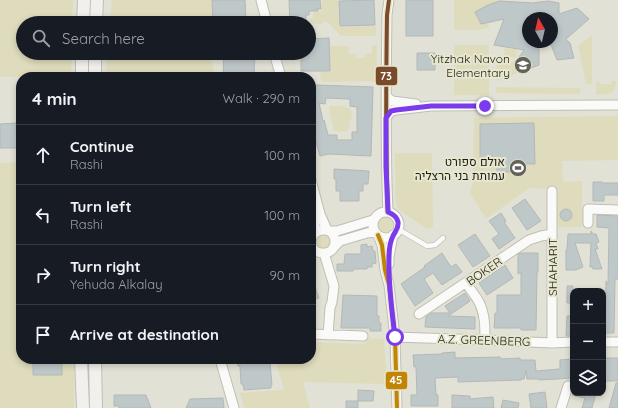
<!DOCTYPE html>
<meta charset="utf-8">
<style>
body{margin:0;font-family:Quicksand,Heebo,sans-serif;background:#20242c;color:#f1f3f6}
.controls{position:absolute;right:12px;bottom:12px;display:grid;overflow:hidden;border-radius:8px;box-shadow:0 2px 6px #0003}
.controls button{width:36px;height:36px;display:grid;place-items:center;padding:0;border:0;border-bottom:1px solid #363941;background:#171b24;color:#f1f3f6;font:20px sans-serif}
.compass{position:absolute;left:522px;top:12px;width:36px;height:36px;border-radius:50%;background:#171b24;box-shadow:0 2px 6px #0003;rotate:352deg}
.stop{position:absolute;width:12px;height:12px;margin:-9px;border:3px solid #7c3aed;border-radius:50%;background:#fff}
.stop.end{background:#7c3aed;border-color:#fff;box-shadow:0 1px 4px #0008}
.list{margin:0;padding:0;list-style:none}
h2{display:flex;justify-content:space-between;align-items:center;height:52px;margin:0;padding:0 16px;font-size:17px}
h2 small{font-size:13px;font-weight:400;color:#9ea1a6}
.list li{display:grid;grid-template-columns:26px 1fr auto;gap:12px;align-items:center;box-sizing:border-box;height:60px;padding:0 16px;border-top:1px solid #363941}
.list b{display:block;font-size:15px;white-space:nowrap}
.list p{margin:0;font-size:13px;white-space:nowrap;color:#9ea1a6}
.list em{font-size:13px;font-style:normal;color:#9ea1a6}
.icon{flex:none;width:22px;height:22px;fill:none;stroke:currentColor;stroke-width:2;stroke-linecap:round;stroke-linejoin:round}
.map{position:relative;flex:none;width:618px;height:408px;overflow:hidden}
.search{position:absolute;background:#171b24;box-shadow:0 2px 6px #0003;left:16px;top:16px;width:300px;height:44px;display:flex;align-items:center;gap:10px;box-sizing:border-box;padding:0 14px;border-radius:22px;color:#9ea1a6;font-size:15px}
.panel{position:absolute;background:#171b24;box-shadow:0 2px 6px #0003;left:16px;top:72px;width:300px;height:292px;border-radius:16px}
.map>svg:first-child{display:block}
.green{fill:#dedcbc}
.building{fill:#bfc8c9;stroke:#b4b8b5;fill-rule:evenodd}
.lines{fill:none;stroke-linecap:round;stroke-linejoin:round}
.service-casing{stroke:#bfbfb5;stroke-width:6}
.minor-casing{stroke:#bfbfb5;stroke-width:11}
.secondary-casing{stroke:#bfbfb5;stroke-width:14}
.service{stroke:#fafaf9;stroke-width:4.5}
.minor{stroke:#fafaf9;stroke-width:9}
.secondary{stroke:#f1f0ec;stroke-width:12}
.bus-1-casing{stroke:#e7e6cf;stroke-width:7}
.bus-2-casing{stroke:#e7e6cf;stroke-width:7}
.bus-1{stroke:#7a4b2a;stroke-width:4}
.bus-2{stroke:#c18405;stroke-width:4}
.route{stroke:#7c3aed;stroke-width:5}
.labels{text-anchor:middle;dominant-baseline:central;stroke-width:4;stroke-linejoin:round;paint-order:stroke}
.poi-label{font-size:12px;fill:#1e1e15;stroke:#e7e6cf;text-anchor:end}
.street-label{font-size:12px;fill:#1e1e15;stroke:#e7e6cf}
.line-badge{stroke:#e7e6cf;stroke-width:1.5}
.badge-label{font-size:11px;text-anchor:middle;font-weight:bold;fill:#fff}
</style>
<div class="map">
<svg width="618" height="408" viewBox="0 0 618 408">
<rect width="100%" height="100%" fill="#e1e1d5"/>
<!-- green -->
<path class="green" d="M0 0H73L72 23H23V53H72L71 75 0 77Z
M112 0H212L213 23H109Z
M322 0H338L339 27 376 26V36H341L328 22H323L322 24H314L311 22V19H313V12H322Z
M454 0H502V1L488 5 475 12 481 23 488 22 489 27 478 30H454Z
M592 35V84H586L578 46Z
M372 45H377V81L321 82 320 72H330V46H349V54H356V58H365V54L372 53Z
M454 45H489V95H454Z
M505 48 517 50 516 58 503 56Z
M107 53H210L215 77H106Z
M496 58 514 62 518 73 497 81Z
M596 81H599L600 84H611V81H616C615 95 608 94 596 95Z
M496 87 580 88V94L496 93Z
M332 106C343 106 355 105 351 121L349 120 350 125 347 131 337 132V131L334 130 329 109V107Z
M618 116V160L562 161 563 182 582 181V227H557V189L529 188 486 219 470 193 473 181 474 118Z
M395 153H432L433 226 432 228 427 229 399 210 396 204Z
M21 162V359H74V408H0V163Z
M377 224a8 8 0 1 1 16 0a8 8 0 1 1-16 0Z
M316 242a7 7 0 1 1 14 0a7 7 0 1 1-14 0Z
M365 338 384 339 387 384 303 382 310 408H244L240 393 284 390 275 359H311V342L365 344Z"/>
<!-- building -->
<path class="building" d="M212 0H245L246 23H213Z
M289 0H320L321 9H317L318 11H309V15H306V23H290Z
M374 0 375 25 340 26 339 1Z
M406 0H433V36H406Z
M500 1 532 3 548 1 559 3V14L577 8 589 19 566 39 570 43 574 58 557 60 550 42H552V18H540L538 12V18H528V42H539V65L523 71 519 57 524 50 494 45 504 19 481 24 475 12 488 5Z
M329 38 330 71H301V53H309V39Z
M224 53 255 54 254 77H223Z
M417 53H435V70H417Z
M316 85 373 87 371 156 329 154 320 156 311 124V86ZM326 98 350 99V106L357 107V132H352V140H337V135H328L324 120 323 121 319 103 325 104Z
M16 123 17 148H0V124Z
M534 123 535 164H518V172H497V164L480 165V124Z
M334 169 369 171 368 184H363V191H359V201H340V191H336V179H334Z
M593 182H602V183H618V195H604V201H593Z
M525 199 541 221 527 230 512 208Z
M560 215a6 6 0 1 1 12 0a6 6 0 1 1-12 0Z
M501 213 506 221 504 222 515 238 499 249 492 239 499 234 489 221Z
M597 215 618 216V279H615L614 333H605L606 281 608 285 609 228 597 227Z
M591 231 593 234H596L599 242 596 243 598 249H595L602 269H593L592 267H590L591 243H575L583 267 576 270H566V250L567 249 568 234H591Z
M475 234 490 256 473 267 458 245Z
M367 244V247L372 246 373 251H375L376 263 372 264V267H367V269H354L353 271H337V264H344L345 254H361V245Z
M442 253 451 267 456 264 462 272 442 285 433 273 424 279 433 293 415 306 401 284 425 267 424 266Z
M521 253H538V272H537L536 330H521V328H494L495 313H497V295H521V272L518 274V254Z
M505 265 513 278 487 295 479 283Z
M311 278H312L319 298 311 300Z
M567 286H573V303H567Z
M465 293 470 301 448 316 475 317V329L425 327 426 317 431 313H450L445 306Z
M343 295 377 296V316H379V323H381V331H370V328H341Z
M567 316H573V336H566Z
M455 352V358L500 357 501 359 520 358V360H535L536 371 560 369V360L571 359V366H573V378L539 380V379H527L526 370 524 379H521V380L458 382V377L435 378 436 395H438V406H411V395H417L416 367H414L413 355 442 354V353Z
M603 358H618V381H603Z
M33 359H62V375H33Z
M237 359H266L267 362H270L272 385H271V388L244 390 243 384H241L240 366H238Z
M616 383H618V408H609Z
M358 390 374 391 373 401H358Z
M545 392 547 408H531L529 394Z
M573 393H596L592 408H582L585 398 572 395Z
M114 395H146L151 408H119V406H114Z
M452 395 470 396V399L493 397 494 408H452Z
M223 398 224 408H186L190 399Z
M503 400 519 403 518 408H501Z
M346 401H358V408H346Z"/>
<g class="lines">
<defs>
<path id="service" d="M398 229 427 246 435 245 443 238"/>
<path id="minor" d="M261 0 267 23
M274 53 281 77
M386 96 392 101 416 104
M386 118 391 111 396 110 431 106 618 105
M311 180 320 214 327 230
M552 191V343
M314 207 315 224 314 233
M388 212C385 146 386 81 387 15L389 0
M373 225a13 13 0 1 1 26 0a13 13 0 1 1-26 0Z
M588 223V209L618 210
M329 231H337L373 220
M378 235 382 245 385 270 389 285 395 337 397 408
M311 240C315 226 335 227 335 242 335 256 315 257 311 244
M333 248 340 241 367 233 375 232
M324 253 334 286 332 302 330 308 328 335
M389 264V257L393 235
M466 283C470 289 475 295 479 302 485 314 485 327 485 340
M419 314 529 240 541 236 552 234
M311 334 363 336
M395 337 485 340 552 343 573 342
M603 342H618
M220 359 234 408
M561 408 568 386"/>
<path id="secondary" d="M83 23 84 0
M96 23 97 0
M82 77V53
M95 77V53
M81 359 83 408
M95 359 96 408"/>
</defs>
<!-- service casing -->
<use href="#service" class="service-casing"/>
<!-- minor casing -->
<use href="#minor" class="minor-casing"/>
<!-- secondary casing -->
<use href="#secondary" class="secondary-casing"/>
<!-- service -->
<use href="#service" class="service"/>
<!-- minor -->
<use href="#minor" class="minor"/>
<!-- secondary -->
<use href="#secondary" class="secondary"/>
<defs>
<path id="bus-1" d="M388 212C385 146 386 81 387 15L389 0"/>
<path id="bus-2" d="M378 235 382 245 385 270 389 285 395 337 397 408"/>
</defs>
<!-- bus-1 casing -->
<use href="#bus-1" class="bus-1-casing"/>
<!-- bus-2 casing -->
<use href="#bus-2" class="bus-2-casing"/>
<!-- bus-1 -->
<use href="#bus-1" class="bus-1"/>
<!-- bus-2 -->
<use href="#bus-2" class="bus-2"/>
</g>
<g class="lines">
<!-- route -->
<path class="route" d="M395 337C392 311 388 284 389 257 389 251 390 242 393 236 395 231 399 229 398 222 397 217 393 214 388 212L386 166V118L391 111 396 110 431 106H485"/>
</g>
<!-- icons -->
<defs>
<symbol id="school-disc" viewBox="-11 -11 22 22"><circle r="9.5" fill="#626258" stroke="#e7e6cf"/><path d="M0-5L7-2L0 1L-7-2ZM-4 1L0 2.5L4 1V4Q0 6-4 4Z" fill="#fff"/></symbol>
<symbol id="stadium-disc" viewBox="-11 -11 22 22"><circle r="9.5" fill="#626258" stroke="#e7e6cf"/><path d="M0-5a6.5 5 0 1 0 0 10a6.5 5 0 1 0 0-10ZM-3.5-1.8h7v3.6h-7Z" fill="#fff"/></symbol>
</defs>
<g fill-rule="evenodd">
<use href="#school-disc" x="513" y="55" width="20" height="20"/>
<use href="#stadium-disc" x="508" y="158" width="20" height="20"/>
</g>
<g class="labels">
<!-- poi labels -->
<g class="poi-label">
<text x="510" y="58">Yitzhak Navon<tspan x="510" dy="14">Elementary</tspan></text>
<text x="505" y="161">אולם ספורט<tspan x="505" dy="14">עמותת בני הרצליה</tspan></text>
</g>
<!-- street labels -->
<g class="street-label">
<text transform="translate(552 267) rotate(-90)">SHAHARIT</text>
<text transform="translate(484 271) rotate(-34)">BOKER</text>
<text transform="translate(484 340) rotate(2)">A.Z. GREENBERG</text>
</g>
</g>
<g class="line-badge">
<rect x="375" y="66" width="23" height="20" rx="4" fill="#7a4b2a"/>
<rect x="385" y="371" width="23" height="19" rx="4" fill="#c18405"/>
</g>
<g class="badge-label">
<text x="386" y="80">73</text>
<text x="396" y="384">45</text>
</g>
</svg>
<div class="controls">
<button>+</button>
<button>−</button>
<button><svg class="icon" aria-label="layers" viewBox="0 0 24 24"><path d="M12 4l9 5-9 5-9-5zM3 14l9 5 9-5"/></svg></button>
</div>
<svg class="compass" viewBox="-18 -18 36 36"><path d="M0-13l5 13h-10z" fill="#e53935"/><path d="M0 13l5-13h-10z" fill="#9ea1a6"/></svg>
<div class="stop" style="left:395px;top:337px"></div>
<div class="stop end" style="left:485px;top:106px"></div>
<div class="search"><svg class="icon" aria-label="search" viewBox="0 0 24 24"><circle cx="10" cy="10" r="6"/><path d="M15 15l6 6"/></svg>Search here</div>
<section class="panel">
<h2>4 min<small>Walk · 290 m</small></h2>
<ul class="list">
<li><svg class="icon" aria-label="ahead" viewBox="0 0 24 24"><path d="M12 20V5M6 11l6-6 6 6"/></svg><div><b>Continue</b><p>Rashi</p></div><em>100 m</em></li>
<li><svg class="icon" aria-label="left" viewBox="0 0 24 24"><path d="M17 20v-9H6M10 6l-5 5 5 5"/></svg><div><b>Turn left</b><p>Rashi</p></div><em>100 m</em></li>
<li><svg class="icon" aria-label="right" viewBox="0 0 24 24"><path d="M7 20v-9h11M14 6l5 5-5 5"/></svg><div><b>Turn right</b><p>Yehuda Alkalay</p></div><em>90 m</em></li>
<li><svg class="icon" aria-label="arrive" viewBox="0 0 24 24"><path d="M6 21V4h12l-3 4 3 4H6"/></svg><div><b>Arrive at destination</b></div></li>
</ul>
</section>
</div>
